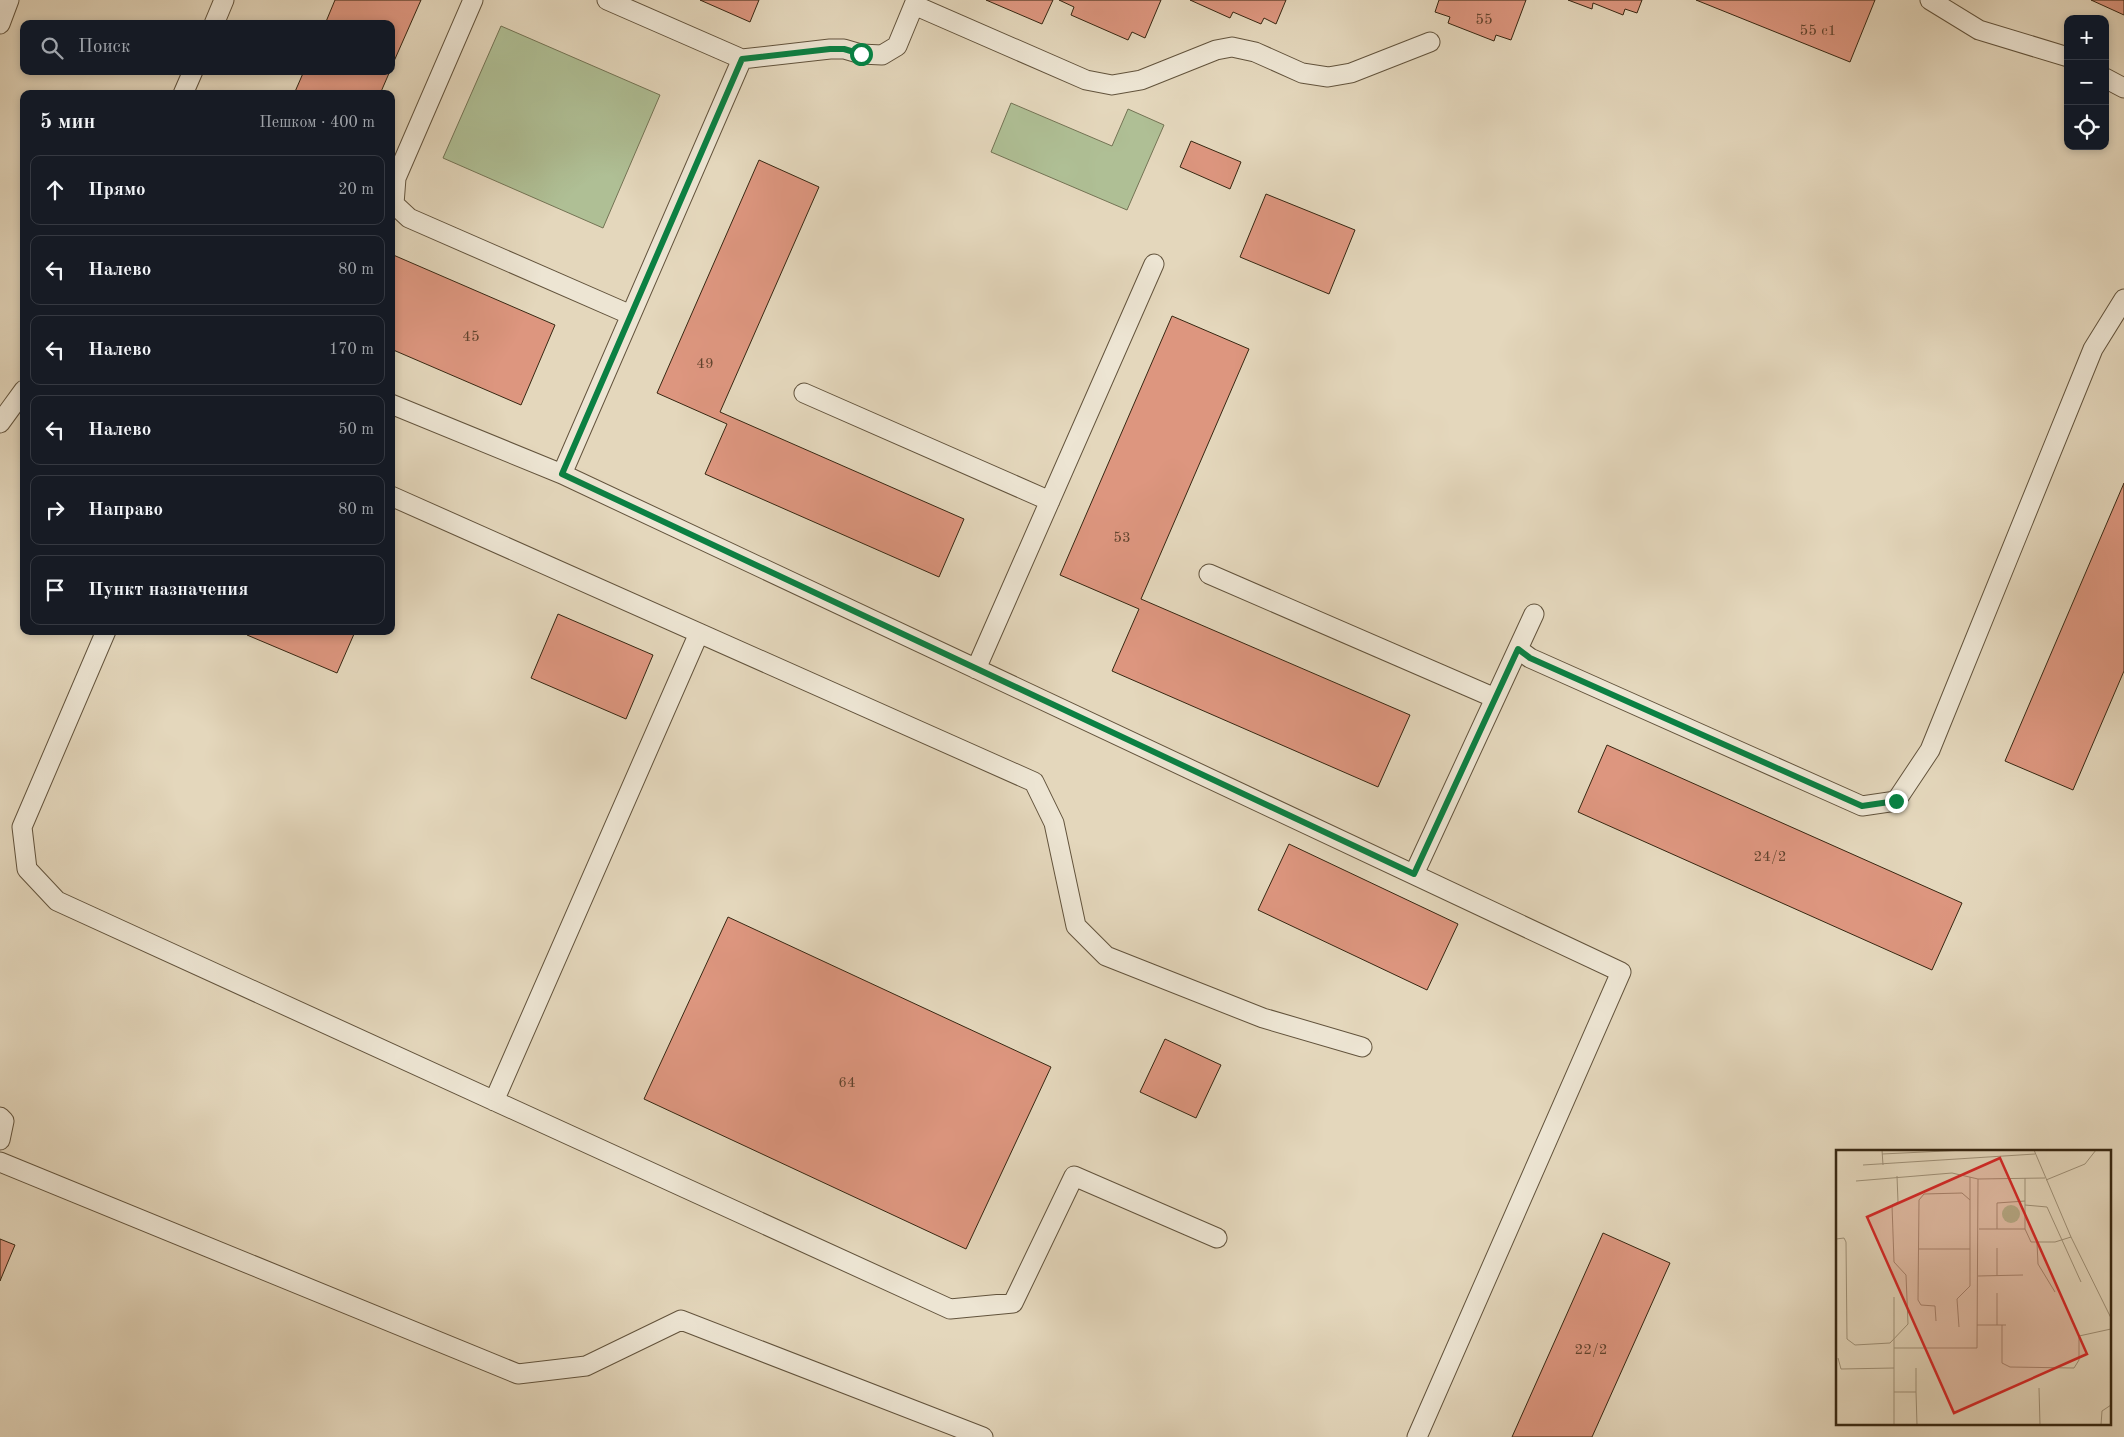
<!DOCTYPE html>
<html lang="ru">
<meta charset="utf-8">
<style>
body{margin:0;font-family:"Old Standard TT",serif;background:#242831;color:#f1f3f6}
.controls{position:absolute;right:15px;top:15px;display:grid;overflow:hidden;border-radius:10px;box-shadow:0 2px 8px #0003}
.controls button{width:45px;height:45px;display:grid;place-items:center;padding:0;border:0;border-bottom:1px solid #363941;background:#171b24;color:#f1f3f6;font:25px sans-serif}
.stop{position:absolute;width:15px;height:15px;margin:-11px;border:4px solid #0b8043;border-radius:50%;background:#fff}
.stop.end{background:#0b8043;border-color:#fff;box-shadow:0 1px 5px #0008}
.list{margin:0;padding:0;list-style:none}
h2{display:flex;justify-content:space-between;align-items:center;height:65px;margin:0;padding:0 20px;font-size:21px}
h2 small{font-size:16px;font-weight:400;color:#9ea1a6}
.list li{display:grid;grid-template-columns:32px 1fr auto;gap:15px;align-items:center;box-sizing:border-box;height:70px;margin:0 10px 10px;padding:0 10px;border:1px solid #363941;border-radius:10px}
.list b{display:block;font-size:19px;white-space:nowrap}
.list em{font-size:16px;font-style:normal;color:#9ea1a6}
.icon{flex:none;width:28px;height:28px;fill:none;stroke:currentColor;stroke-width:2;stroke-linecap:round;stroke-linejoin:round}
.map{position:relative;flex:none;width:2124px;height:1437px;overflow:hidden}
.search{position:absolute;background:#171b24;box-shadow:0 2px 8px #0003;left:20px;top:20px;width:375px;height:55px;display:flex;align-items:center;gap:12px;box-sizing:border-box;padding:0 18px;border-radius:10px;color:#9ea1a6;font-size:19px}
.panel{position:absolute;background:#171b24;box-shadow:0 2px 8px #0003;left:20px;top:90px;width:375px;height:545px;border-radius:10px}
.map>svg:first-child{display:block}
.green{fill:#afbf95;stroke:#737354}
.building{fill:#dd967f;stroke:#372712}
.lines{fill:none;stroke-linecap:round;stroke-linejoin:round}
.lane-casing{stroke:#62533c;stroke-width:21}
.lane{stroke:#ede5d3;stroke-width:19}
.route{stroke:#0b8043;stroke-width:6}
.labels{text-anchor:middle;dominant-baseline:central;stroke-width:5;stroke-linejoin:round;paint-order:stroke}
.number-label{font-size:15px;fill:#60432d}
.inset-road{fill:none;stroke:#9f9178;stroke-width:1}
.view{fill:#d62828;fill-opacity:0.15;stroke:#d62828;stroke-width:2.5}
.inset-edge{fill:none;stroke:#372712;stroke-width:2.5}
</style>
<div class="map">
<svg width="2124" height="1437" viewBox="0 0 2124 1437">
<rect width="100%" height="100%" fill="#e4d7bc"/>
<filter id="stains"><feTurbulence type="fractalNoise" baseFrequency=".004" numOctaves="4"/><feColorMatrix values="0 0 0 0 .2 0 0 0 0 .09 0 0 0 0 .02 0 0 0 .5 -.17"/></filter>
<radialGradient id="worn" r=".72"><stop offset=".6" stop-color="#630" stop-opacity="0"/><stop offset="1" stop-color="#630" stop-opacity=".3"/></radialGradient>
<!-- green -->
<path class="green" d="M501 26 660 95 603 228 443 158Z
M1011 103 1112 146 1128 109 1164 125 1127 210 991 152Z"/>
<!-- building -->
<path class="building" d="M335 0H421L391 68V24H325Z
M700 0H759L750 22Z
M986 0H1053L1042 24Z
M1059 0H1161L1145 38 1132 32 1128 40 1071 15 1074 7Z
M1190 0H1286L1276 24 1264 18 1261 24 1233 12 1230 18Z
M1439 0H1526L1511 40 1496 35 1494 41 1448 23 1450 17 1435 12Z
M1568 0H1642L1637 13 1625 9 1623 15 1593 3 1592 9Z
M1696 0H1875L1850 62Z
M2091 0H2124V15Z
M304 71H390L380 94H294Z
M1191 141 1241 162 1230 189 1180 167Z
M759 160 819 187 720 412 964 519 939 577 705 474 727 424 657 393Z
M1266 194 1355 230 1329 294 1240 257Z
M391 254 555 325 521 405 391 349Z
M1172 316 1249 349 1141 599 1410 715 1378 787 1112 671 1139 609 1060 575Z
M2124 483V671L2073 790 2005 761Z
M558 614 653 655 626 719 531 678Z
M249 631H347L354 634 337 673 247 635Z
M1607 745 1962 903 1932 970 1578 812Z
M1289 844 1458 924 1427 990 1258 910Z
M728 917 1051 1067 966 1249 644 1099Z
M1165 1039 1221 1065 1196 1118 1140 1092Z
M1603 1233 1670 1263 1592 1437H1512Z
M0 1239 15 1245 0 1281Z"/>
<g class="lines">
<defs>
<path id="lane" d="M473 0 396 178 394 204 409 218 631 315
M607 0 742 59 830 49H844L861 54 882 55 897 46 916 0
M1930 0 1979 30 2068 57
M914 5 1086 80 1112 85 1141 80 1216 50 1232 47 1255 52 1302 73 1328 77 1351 73 1430 42
M0 24 9 0
M214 24 224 0
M2105 78 2124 88
M183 94 193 71
M804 393 1050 501
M391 404 562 474 1621 972 1417 1437
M0 423 24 390
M562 474 742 59
M391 496 1034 782 1054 823 1076 926 1106 956 1263 1018 1362 1047
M1209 574 1495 698
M106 631 22 827 27 869 57 901 950 1309 1013 1303 1074 1176 1217 1238
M1518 649 1530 658 1862 806 1896 801 1930 750 2093 349 2124 299
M976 669 1154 264
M1414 874 1534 614
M494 1101 699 633
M0 1117 4 1121 0 1140
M0 1162 518 1374 586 1366 681 1320 983 1437"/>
</defs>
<!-- lane casing -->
<use href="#lane" class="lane-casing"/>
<!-- lane -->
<use href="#lane" class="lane"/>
</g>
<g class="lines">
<!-- route -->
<path class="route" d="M861 54 844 49H830L742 59 562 474 1414 874 1518 649 1530 658 1862 806 1896 801"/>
</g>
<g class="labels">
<!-- number labels -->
<g class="number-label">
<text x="1484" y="20">55</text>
<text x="1818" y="31">55 с1</text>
<text x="471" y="337">45</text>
<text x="705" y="364">49</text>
<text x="1122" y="538">53</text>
<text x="1770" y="857">24/2</text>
<text x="847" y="1083">64</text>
<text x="1591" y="1350">22/2</text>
</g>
</g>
<!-- overview -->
<g transform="translate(1836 1150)">
<rect width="275" height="275" fill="#e4d7bc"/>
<path d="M166 64a9 9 0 1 1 18 0a9 9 0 1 1-18 0Z" fill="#afbf95"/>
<path class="inset-road" d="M46 0 47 15M198 0 235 87 275 168M46 4 130 0M27 15 199 4M189 28V79L195 92H219L235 87M210 30 249 14 260 0M20 31 116 23 142 29 209 28M189 55 211 57 245 132M143 79H189M161 79V53L189 51M0 89 8 88 10 92 11 189 19 195 54 193 72 174 70 125 58 112 56 55 62 52 61 26M201 93 202 114 219 142M161 98V126M82 99H134M142 126 187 125M161 143V175M100 171 99 156 85 155 82 150 83 50 88 44 126 43 134 50M141 175H170M166 175V213L174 217 238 218 243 210V186L275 179M123 177 121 149 134 136V27M58 198H141L142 29M2 208 5 219 58 218M80 218V242M203 238 204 275M58 242H80L81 275M58 275V147M265 275 266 261 275 255"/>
<path class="view" d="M164 8 251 204 118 263 31 67Z"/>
<rect width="275" height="275" class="inset-edge"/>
</g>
<rect width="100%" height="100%" filter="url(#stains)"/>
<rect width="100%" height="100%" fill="url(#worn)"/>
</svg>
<div class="controls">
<button>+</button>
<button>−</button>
<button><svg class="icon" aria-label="locate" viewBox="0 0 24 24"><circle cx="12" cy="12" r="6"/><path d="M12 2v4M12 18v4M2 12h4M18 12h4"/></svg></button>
</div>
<div class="stop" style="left:861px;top:54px"></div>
<div class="stop end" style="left:1896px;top:801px"></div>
<div class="search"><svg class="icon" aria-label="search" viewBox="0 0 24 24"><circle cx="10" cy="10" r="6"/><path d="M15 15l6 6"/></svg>Поиск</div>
<section class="panel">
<h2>5 мин<small>Пешком · 400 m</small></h2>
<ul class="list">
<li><svg class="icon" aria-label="ahead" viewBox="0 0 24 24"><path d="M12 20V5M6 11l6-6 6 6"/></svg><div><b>Прямо</b></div><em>20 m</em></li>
<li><svg class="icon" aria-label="left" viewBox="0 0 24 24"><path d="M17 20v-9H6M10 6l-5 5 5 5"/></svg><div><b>Налево</b></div><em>80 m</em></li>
<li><svg class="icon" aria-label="left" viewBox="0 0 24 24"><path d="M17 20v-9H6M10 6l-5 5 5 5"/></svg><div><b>Налево</b></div><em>170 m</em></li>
<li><svg class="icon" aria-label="left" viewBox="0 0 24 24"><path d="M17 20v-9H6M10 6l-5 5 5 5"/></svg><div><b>Налево</b></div><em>50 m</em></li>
<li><svg class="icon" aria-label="right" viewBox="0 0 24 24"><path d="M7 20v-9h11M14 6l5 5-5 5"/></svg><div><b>Направо</b></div><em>80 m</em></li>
<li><svg class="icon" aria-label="arrive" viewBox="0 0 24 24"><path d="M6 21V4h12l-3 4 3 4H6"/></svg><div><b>Пункт назначения</b></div></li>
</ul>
</section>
</div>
